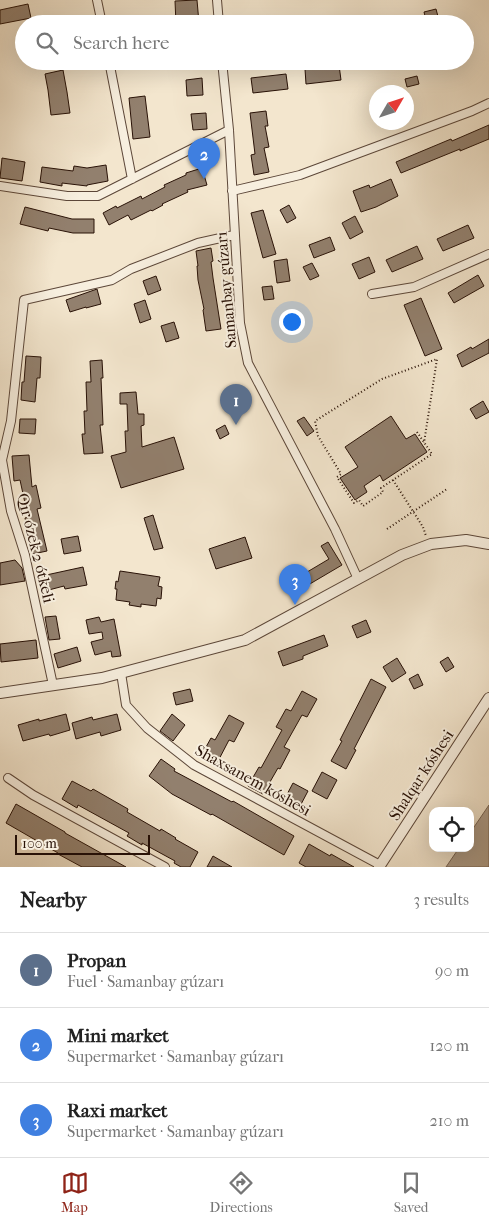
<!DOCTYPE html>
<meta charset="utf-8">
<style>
body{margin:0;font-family:"IM FELL French Canon",serif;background:#f2f2f2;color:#222}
.controls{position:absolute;right:15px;bottom:15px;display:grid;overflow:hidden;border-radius:10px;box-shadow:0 5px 20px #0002}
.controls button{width:45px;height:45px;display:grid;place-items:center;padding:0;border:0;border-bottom:1px solid #e0e0e0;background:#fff;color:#222;font:25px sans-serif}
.compass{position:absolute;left:369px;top:85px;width:45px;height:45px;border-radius:50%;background:#fff;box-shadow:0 5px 20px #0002;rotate:51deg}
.scale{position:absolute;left:15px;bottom:12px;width:135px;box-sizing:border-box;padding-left:5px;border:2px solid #291207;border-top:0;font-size:14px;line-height:18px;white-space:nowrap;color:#291207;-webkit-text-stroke:4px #f7efdf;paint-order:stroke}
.you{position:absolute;left:291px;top:321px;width:18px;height:18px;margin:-12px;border:4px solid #fff;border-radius:50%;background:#1a73e8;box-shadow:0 0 0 8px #1a73e833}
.badge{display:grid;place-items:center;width:32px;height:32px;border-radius:50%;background:#8f2418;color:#fff;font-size:16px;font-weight:700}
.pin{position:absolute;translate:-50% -41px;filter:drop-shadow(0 1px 2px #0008)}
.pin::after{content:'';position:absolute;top:26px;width:18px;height:15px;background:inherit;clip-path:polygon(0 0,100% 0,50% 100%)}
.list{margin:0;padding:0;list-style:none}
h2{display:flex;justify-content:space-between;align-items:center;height:65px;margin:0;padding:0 20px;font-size:21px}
h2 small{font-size:16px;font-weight:400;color:#767676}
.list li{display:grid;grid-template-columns:32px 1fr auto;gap:15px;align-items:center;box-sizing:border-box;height:75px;padding:0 20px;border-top:1px solid #e0e0e0}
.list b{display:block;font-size:19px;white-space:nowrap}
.list p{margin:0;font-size:16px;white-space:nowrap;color:#767676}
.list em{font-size:16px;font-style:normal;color:#767676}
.icon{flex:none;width:28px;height:28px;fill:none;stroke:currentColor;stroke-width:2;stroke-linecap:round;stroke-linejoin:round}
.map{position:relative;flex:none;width:489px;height:867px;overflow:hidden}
.search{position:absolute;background:#fff;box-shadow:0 5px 20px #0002;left:15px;right:15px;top:15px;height:55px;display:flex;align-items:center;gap:12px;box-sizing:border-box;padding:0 18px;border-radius:28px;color:#767676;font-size:19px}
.sheet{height:290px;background:#fff}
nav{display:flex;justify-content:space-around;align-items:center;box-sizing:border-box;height:70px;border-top:1px solid #e0e0e0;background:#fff;font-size:14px;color:#767676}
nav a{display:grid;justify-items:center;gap:2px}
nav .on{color:#8f2418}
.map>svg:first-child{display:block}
.water{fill:#ae9e8a;stroke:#796656}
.building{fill:#92806e;stroke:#291207}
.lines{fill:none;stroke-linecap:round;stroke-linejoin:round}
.minor-casing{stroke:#5c4739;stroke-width:10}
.tertiary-casing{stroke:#5c4739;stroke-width:12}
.path{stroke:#291207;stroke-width:2;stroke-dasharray:1 2.5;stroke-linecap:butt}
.minor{stroke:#f7efdf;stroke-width:8}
.tertiary{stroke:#f7efdf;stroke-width:10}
.labels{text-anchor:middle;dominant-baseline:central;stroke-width:4;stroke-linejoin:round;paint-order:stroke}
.street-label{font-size:16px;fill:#291207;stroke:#f7efdf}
</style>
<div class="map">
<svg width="489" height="867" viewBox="0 0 489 867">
<rect width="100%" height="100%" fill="#f3e6ce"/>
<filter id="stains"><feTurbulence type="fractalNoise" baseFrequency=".004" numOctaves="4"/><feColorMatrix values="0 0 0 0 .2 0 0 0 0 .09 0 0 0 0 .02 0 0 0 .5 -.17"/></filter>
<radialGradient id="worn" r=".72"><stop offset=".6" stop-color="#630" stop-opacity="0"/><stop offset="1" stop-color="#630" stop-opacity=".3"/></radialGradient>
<!-- water -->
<path class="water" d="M489 805V867H446L459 848H470V833Z"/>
<!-- building -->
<path class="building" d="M197 0 199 23 176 24 175 1Z
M28 4 31 18 0 24V10Z
M436 9 440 24H427L424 12Z
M339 65 341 80 306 84 305 69Z
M63 70 67 92 70 113 51 115 48 90 45 74Z
M286 74 288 89 253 93 251 78Z
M417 76 419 84 407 87 405 79Z
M202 78 203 95 187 96 186 80Z
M145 96 150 137 133 139 129 98Z
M266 111 268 126H265L269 147 264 148 269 172 254 175 251 155 255 154 250 113Z
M206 113 207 129 193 130 191 114Z
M489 125V139L460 151V149L401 173 396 162 451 139 452 141Z
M2 158 25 162 22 181 0 178Z
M106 165 108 181 87 185V186L62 183V186L40 182 42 167 73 171 74 166 87 168Z
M202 168 207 185 187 190 188 192 162 204 163 205 152 211 151 210 131 220 128 215 109 225 103 213 116 206 117 208 141 196 142 199 165 187 164 185 186 175V173Z
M391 179 398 196 376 207 361 212 353 191 369 185 370 188Z
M289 205 296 218 287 223 280 210Z
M25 207 72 219H94V233H73L49 228 48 231 20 224Z
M263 210 276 254 263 258 251 213Z
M355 216 363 232 350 239 342 223Z
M468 225 474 238 443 251 437 239Z
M330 237 335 250 314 258 309 245Z
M417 246 423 259 392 272 386 260Z
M211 248 213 261 211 262 213 278 221 329 206 331 203 310 204 309 198 280 197 266H198L196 251Z
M369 257 375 272 359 279 352 264Z
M287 259 290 281 277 283 274 261Z
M312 263 319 276 310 280 303 267Z
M478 275 484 286 454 303 448 293Z
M156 276 161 290 148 295 143 281Z
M272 286 274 299 264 300 262 287Z
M97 289 101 304 86 308V307L70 312 66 300Z
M421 298 442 349 425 356 404 305Z
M145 300 151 319 140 323 134 304Z
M174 322 179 338 166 342 161 326Z
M489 339V353L462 367 457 355 471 347 472 349Z
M26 356 41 357 40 378H37L35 402 21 400 22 382H24Z
M102 360 103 378H101L103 425H100L103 453 84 454 82 434H85L84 411H87L86 382H91L90 361Z
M136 392 138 414H144V425L141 426 142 447 174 437 184 469 121 488 111 456 126 452 125 431H128L127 404H120V393Z
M483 401 489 412 476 419 470 409Z
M391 416 406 439 415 434 427 452 383 481 380 475 364 486 367 492 355 500 340 478 358 467 345 447Z
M304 417 314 431 307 436 297 421Z
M20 419H36L35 434 19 433Z
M225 425 229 434 220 439 216 430Z
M29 455 32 487 36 485 41 508 37 509 47 551 33 554 25 518 28 517 20 480 14 481 12 456Z
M153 515 163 548 154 550 144 518Z
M78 536 81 551 64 554 61 539Z
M245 537 252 558 216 569 209 549Z
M328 542 342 565 303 588 297 578 329 559 321 546Z
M15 560 22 568 25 581 0 585V563Z
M83 567 87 585 65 589 64 586 41 592 37 577Z
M120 571 160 577 158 586 162 587 161 599 157 598 156 606 141 604V607L129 605 130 602 116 600 117 589H115L116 581 118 582Z
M56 616 60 639 49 640 45 617Z
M99 617 101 622 114 619 121 656 112 657 111 651 95 655 91 642 103 639 102 632 89 634 86 620Z
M366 620 371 632 357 638 352 626Z
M324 635 328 646 303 656V659L283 666 278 652Z
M36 640 38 658 1 662 0 644Z
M77 647 81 661 58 668 54 654Z
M448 657 454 667 446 672 440 662Z
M397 658 406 673 392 682 383 667Z
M418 674 423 685 414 689 409 679Z
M371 679 386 687 354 749 356 750 346 769 331 761 342 741 340 740Z
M190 689 193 701 176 705 173 693Z
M302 691 317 699 307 717 302 715 284 747 290 750 280 769 278 768 263 794 248 786 259 767 261 768 282 730 276 727 286 709 291 711Z
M66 714 70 730 50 736 49 734 23 741 18 725 39 719V721Z
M117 714 121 730 101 736 100 732 76 739 72 723 92 717 93 720Z
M172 714 185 725 173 741 160 731Z
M229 715 244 723 234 742 229 740 216 765 201 756 211 738 215 740Z
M161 759 175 769 174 771 232 802 233 801 294 836 284 855 212 814 211 815 172 794 149 776Z
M322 772 337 780 327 799 312 791Z
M72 781 91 791 93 789 128 809 127 812 160 831 161 829 176 838 175 839 198 852 190 867H181L174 863 175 861 142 843V845L127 836 129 833 78 805 77 808 62 799Z
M293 783 308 791 298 810 283 802Z
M16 804 65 832V833L126 867H82L58 854V853L6 823Z
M309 844 330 856 331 854 354 867H306L299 863Z
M213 856 232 867H207Z"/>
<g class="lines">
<defs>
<path id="minor" d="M97 0 102 24
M217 0 219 24
M109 61 132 179
M222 61 229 130 240 323 248 363 335 529 358 579
M0 186 67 196H98L229 130
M232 191 300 175 472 111 489 103
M372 294 414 287 489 254
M121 673 126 705 147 728 194 765 380 865
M53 685 25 555 11 511 2 460 11 421 24 300 112 280 131 269 198 243 234 235
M8 778 33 795 165 867"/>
<path id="tertiary" d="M0 693 102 678 245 640 402 555 431 544 466 540 489 544
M379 867 489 698"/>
</defs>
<!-- minor casing -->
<use href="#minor" class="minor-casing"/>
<!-- tertiary casing -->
<use href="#tertiary" class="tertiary-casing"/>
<!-- path -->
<path class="path" d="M417 432 432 454 381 488 383 492 363 506 359 500 354 503 337 477 341 474 318 436 315 421 382 379 437 359 424 443
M393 480 423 527 426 536
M387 529 447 489"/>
<!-- minor -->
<use href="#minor" class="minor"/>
<!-- tertiary -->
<use href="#tertiary" class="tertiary"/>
</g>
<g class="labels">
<!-- street labels -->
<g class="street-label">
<text transform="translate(226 290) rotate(-95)">Samanbay gúzarı</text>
<text transform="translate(36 548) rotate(76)">Qır ózek 2 ótkeli</text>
<text transform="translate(421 775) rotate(-57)">Shalqar kóshesi</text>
<text transform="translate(253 780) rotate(29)">Shaxsanem kóshesi</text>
</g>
</g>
<rect width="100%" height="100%" filter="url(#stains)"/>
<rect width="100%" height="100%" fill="url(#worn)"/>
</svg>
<div class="controls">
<button><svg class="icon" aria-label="locate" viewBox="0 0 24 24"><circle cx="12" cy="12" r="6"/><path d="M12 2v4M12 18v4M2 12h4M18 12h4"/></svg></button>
</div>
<svg class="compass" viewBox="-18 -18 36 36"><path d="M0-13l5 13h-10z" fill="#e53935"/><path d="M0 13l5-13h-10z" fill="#767676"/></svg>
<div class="scale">100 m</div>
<div class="you"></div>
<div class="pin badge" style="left:236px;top:425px;background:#5c6f8a">1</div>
<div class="pin badge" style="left:204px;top:179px;background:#3f7fe0">2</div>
<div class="pin badge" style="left:295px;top:605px;background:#3f7fe0">3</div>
<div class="search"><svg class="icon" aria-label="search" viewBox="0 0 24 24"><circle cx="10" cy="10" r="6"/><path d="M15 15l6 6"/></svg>Search here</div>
</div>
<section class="sheet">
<h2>Nearby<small>3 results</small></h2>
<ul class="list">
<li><span class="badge" style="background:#5c6f8a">1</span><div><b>Propan</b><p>Fuel · Samanbay gúzarı</p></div><em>90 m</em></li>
<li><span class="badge" style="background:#3f7fe0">2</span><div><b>Mini market</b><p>Supermarket · Samanbay gúzarı</p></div><em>120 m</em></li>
<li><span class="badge" style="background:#3f7fe0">3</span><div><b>Raxi market</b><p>Supermarket · Samanbay gúzarı</p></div><em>210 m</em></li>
</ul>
</section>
<nav>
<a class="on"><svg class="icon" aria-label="map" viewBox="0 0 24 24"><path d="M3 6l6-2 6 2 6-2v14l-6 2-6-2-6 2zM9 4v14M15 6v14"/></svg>Map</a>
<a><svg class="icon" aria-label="directions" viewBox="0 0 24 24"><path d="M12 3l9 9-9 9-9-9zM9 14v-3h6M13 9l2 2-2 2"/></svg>Directions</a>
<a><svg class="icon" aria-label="saved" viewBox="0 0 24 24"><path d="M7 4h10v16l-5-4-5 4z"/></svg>Saved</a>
</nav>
